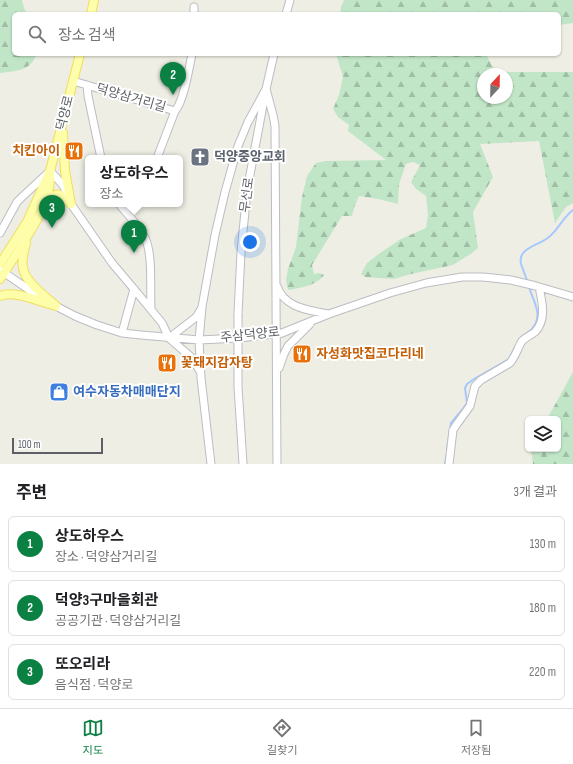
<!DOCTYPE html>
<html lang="ko">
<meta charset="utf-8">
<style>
body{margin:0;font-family:"Sofia Sans Condensed","Noto Sans KR",sans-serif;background:#f6f6f6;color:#202124}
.controls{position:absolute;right:12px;bottom:12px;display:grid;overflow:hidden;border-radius:6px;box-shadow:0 1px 3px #0004}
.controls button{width:36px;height:36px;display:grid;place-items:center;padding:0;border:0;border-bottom:1px solid #e0e0e0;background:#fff;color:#202124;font:20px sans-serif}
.compass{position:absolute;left:477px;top:68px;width:36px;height:36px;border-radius:50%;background:#fff;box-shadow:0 1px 3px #0004;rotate:22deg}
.scale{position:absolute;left:12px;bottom:10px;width:91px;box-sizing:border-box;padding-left:4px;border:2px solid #5c5f65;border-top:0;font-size:11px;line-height:14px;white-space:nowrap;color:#5c5f65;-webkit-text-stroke:3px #fff;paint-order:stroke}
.you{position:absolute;left:250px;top:242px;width:14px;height:14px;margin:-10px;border:3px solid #fff;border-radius:50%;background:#1a73e8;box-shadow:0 0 0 6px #1a73e833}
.badge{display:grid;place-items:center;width:26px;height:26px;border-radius:50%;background:#0b8043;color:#fff;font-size:13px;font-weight:700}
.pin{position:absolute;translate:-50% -33px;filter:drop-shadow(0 1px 2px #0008)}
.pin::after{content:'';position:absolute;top:21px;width:14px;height:12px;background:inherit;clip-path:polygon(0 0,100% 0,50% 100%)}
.popup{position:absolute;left:85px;top:155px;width:98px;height:52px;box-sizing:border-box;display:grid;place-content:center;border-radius:6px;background:#fff;filter:drop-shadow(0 1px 3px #0005);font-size:13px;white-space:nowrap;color:#757577}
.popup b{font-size:15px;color:#202124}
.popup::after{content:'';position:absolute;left:50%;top:100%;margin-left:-8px;border:8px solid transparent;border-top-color:#fff}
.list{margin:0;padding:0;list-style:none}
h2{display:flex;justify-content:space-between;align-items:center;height:52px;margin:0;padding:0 16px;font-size:17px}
h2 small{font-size:13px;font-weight:400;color:#757577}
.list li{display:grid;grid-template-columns:26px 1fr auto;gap:12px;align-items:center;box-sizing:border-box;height:56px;margin:0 8px 8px;padding:0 8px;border:1px solid #e0e0e0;border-radius:6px}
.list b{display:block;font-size:15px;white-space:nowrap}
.list p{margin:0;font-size:13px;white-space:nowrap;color:#757577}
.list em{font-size:13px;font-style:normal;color:#757577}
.icon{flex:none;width:22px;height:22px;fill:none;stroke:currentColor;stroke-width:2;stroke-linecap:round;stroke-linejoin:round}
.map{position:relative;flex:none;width:573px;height:464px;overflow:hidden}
.search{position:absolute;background:#fff;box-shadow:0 1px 3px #0004;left:12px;right:12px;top:12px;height:44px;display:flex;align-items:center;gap:10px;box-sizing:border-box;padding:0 14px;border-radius:6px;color:#757577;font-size:15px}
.sheet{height:244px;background:#fff}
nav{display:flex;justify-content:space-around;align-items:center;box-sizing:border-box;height:56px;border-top:1px solid #e0e0e0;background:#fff;font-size:11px;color:#757577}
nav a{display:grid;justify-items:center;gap:2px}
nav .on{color:#0b8043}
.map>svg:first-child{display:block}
.forest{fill:url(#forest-firs);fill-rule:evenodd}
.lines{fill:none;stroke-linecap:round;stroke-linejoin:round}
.stream{stroke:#a5c9fe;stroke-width:2}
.minor-casing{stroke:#bcbdc3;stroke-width:9}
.major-casing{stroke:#f0df5c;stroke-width:10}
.minor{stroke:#fff;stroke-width:7}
.major{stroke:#fefeaa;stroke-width:8}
.minor-bridge-casing{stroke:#bcbdc3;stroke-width:9;stroke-linecap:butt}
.minor-bridge{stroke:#fff;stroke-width:7}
.labels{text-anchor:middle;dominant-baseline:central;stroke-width:4;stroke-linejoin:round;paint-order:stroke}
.street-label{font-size:13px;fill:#5c5f65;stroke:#fff}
.food-label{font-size:13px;font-weight:bold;fill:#c56008;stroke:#fff;text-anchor:start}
.worship-label{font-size:13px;font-weight:bold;fill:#5b616d;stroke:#fff;text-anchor:start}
.shop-label{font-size:13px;font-weight:bold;fill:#366cbe;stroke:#fff;text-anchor:start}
</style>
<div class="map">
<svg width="573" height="464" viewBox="0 0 573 464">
<defs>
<pattern id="forest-firs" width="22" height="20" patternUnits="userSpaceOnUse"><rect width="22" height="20" fill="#c1e6c7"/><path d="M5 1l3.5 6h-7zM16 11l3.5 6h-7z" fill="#a0bea5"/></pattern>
</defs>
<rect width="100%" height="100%" fill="#efeee4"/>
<!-- forest -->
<path class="forest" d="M0 0H22L24 8 27 14H14V54H36C32 71 15 71 0 73Z
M344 0H573V23L559 25V14H340L341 7Z
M336 54H486L492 66 500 72H573V203L566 207 555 223 539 141 480 144 493 177 473 212 478 248 472 253 453 265 411 274 394 279 365 277 361 274 367 263 380 253 401 239 426 228 428 215 426 196 416 189 411 182 420 165 413 162 406 164 399 184 398 204 378 199 359 196 355 205 352 216H342L312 265 314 274 320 273 324 275C316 286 300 288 288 290L286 280 288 269 296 247 302 197 307 176 316 163 325 161 386 160 348 131 349 125 338 117 333 109 339 95 343 77ZM483 74H507V98H483Z
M573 372V464H533L531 449H558V419H547Z"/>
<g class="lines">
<!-- stream -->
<path class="stream" d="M528 283 521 264C520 259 521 255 524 252 531 245 542 243 549 237 559 229 563 217 573 210
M522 337C525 334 529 332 532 329 544 315 533 301 529 287
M447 449 451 423 462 410 467 403 465 388 467 384 474 379 509 359 515 347
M445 464 447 453"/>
<defs>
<path id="minor" d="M194 14V7
M286 14 290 0
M73 81 175 111
M87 85 88 96 101 158
M266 89 273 115 275 126 277 464
M157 158 175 111C184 101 189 68 192 54
M119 204C128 215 139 226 145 238 153 253 150 291 151 309
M0 233 17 202 22 197 50 171 63 185 71 204 112 263 134 289 162 323 169 338 192 358 195 362 199 370
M0 270 43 299
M277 286C284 308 309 310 328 314
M52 304 75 316 97 325 122 333 141 335 199 340 240 338 282 333 329 314 390 293 426 283 462 277H483L511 280 536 286 573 297
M238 314 241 252 247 191 266 89 274 54
M122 333 134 289
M169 338 195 318 197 316 201 309
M238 354V387L243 464
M279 368 284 354 288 346 310 324
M211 464 201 378 199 340 202 307 215 235 225 192 238 146 248 122 266 89
M449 464 453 430 457 424 470 406 475 386 481 380 510 363C516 356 518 347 522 341 526 337 531 335 535 332 547 320 542 301 539 287"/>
<path id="major" d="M91 14 94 0
M63 133 65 171 71 204
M47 202C57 190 61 194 71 204
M26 243C24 251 21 260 23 268 25 282 46 297 56 306
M0 264 27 222 50 171 80 54
M0 279C8 267 16 255 23 243 36 222 51 200 50 175
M0 296C14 290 38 301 53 305"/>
</defs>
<!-- minor casing -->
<use href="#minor" class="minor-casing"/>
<!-- major casing -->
<use href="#major" class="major-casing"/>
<!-- minor -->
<use href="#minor" class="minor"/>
<!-- major -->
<use href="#major" class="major"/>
<defs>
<path id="minor-bridge" d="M238 314V354"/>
</defs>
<!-- minor-bridge casing -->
<use href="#minor-bridge" class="minor-bridge-casing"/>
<!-- minor-bridge -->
<use href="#minor-bridge" class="minor-bridge"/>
</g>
<!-- icons -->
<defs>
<symbol id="restaurant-square" viewBox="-11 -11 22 22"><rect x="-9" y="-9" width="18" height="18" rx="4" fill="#e8710a" stroke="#fff"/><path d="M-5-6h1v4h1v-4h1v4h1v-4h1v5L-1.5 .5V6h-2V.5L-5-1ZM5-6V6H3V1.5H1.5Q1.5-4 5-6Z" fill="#fff"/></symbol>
<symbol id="church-square" viewBox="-11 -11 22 22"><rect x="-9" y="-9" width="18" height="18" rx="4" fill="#6b7280" stroke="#fff"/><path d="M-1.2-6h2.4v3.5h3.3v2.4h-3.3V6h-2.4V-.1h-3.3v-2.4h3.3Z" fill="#fff"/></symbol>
<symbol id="shop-square" viewBox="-11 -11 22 22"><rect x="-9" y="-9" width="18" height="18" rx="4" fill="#3f7fe0" stroke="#fff"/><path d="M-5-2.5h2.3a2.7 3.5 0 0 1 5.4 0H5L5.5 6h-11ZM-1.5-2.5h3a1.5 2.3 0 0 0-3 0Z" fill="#fff"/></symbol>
</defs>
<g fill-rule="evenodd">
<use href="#restaurant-square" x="63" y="140" width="22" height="22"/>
<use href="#church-square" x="189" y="146" width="22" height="22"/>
<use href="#restaurant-square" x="291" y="343" width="22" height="22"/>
<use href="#restaurant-square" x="156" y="352" width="22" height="22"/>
<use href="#shop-square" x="48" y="381" width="22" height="22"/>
</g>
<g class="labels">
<!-- street labels -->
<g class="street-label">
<text transform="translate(131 98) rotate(16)">덕양삼거리길</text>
<text transform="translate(65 113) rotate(-76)">덕양로</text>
<text transform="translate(247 195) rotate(-82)">무선로</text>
<text transform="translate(250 335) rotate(-6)">주삼덕양로</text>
</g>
<!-- food labels -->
<g class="food-label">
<text x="60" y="151" text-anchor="end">치킨아이</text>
<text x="316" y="354">자성화맛집코다리네</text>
<text x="181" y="363">꽃돼지감자탕</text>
</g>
<!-- worship labels -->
<g class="worship-label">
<text x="214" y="157">덕양중앙교회</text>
</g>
<!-- shop labels -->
<g class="shop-label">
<text x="73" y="392">여수자동차매매단지</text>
</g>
</g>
</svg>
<div class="controls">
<button><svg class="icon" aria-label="layers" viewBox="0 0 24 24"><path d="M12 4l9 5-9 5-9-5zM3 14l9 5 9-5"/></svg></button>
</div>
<svg class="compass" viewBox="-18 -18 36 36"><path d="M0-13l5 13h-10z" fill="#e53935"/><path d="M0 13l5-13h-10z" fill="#757577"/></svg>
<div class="scale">100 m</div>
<div class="you"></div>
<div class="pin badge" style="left:134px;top:253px">1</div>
<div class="popup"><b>상도하우스</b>장소</div>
<div class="pin badge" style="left:173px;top:95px">2</div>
<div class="pin badge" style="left:52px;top:228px">3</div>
<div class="search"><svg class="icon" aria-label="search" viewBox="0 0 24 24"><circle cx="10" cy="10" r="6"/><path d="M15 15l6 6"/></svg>장소 검색</div>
</div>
<section class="sheet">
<h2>주변<small>3개 결과</small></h2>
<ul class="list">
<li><span class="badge">1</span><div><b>상도하우스</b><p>장소 · 덕양삼거리길</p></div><em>130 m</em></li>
<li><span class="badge">2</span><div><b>덕양3구마을회관</b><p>공공기관 · 덕양삼거리길</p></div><em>180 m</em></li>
<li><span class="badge">3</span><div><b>또오리라</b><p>음식점 · 덕양로</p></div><em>220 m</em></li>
</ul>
</section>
<nav>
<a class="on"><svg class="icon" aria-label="map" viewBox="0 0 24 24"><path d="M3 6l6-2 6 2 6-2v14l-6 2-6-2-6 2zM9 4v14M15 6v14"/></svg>지도</a>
<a><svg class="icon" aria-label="directions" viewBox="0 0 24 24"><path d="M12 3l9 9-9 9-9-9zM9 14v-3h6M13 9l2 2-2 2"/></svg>길찾기</a>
<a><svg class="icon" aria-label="saved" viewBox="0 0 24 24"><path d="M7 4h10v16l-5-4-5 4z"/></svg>저장됨</a>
</nav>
